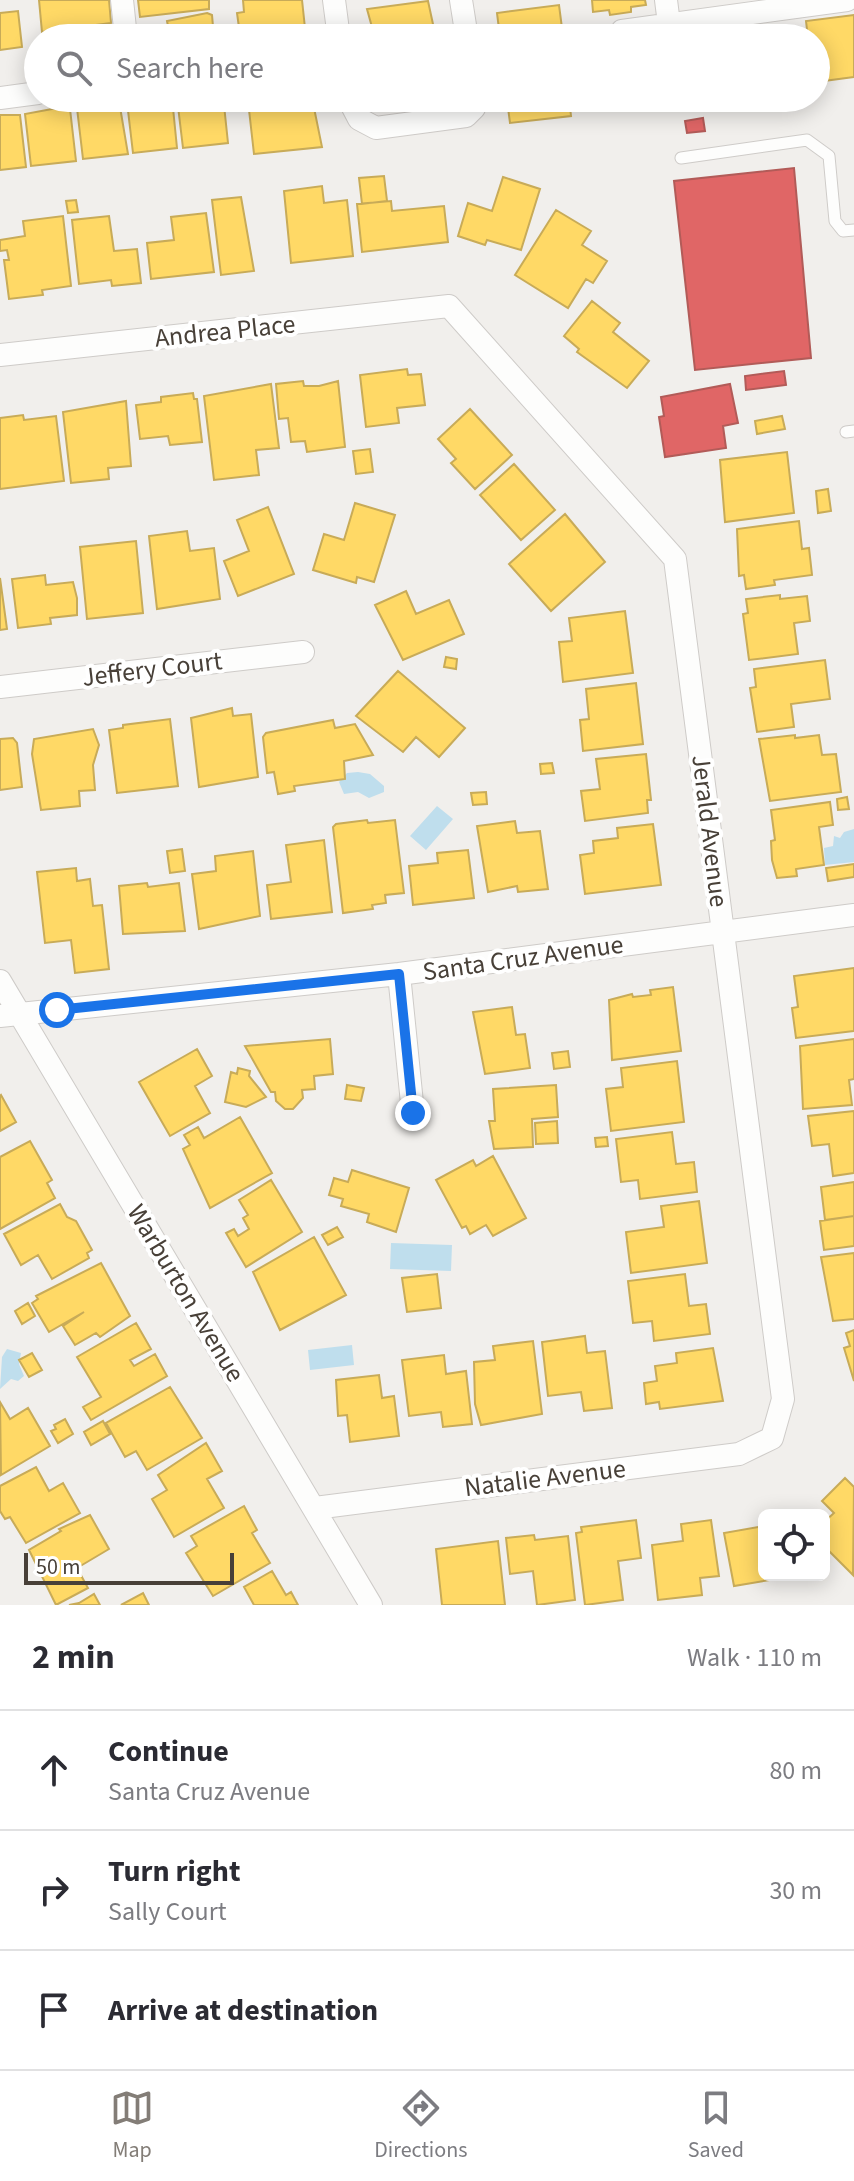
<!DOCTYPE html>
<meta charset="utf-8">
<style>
body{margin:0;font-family:"Source Sans 3",sans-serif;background:#f7f7f7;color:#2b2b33}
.controls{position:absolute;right:24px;bottom:24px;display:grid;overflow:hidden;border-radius:12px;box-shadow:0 4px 20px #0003}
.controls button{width:72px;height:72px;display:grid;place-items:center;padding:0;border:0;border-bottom:2px solid #e1e1e2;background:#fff;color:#2b2b33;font:40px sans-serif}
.scale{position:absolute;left:24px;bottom:20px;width:210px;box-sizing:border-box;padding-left:8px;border:4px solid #484038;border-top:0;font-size:22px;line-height:28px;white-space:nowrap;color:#484038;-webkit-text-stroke:6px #fff;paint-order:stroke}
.stop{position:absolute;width:24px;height:24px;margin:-18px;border:6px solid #1a73e8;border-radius:50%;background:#fff}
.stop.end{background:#1a73e8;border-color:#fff;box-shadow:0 2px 8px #0008}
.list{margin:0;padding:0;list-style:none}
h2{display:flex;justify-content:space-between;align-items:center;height:104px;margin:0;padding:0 32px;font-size:34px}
h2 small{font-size:26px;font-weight:400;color:#7c7c81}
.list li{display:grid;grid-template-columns:52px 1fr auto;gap:24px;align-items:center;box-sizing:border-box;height:120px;padding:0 32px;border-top:2px solid #e1e1e2}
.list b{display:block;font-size:30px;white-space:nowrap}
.list p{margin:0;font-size:26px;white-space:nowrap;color:#7c7c81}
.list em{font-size:26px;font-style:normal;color:#7c7c81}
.icon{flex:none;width:44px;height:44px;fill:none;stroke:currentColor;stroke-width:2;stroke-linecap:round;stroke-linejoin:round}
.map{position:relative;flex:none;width:854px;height:1605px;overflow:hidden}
.search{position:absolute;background:#fff;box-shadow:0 4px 20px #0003;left:24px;right:24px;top:24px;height:88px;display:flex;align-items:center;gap:20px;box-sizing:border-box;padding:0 28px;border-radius:44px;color:#7c7c81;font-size:30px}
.sheet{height:464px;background:#fff}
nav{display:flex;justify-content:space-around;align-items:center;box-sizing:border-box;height:112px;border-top:2px solid #e1e1e2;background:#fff;font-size:22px;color:#7c7c81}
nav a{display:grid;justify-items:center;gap:4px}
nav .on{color:#837d77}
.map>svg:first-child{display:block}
.water{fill:#bfdeed}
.homes{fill:#ffd966;stroke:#c8ab58;stroke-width:2}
.shops{fill:#e06666;stroke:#b25b58;stroke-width:2}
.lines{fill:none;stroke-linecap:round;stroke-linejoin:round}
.service-casing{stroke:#cecbc8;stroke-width:13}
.minor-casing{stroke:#cecbc8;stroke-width:24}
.service{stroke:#fdfdfc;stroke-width:11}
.minor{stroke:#fdfdfc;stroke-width:22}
.route{stroke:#1a73e8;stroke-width:10}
.labels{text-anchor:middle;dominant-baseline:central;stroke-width:8;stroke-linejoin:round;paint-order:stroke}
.street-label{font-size:26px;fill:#484038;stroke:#fff}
</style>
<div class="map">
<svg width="854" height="1605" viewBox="0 0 854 1605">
<rect width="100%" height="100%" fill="#f1efec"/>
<!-- water -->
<path class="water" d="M358 772 370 774 384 786V792L369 798 358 792 344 794 339 782 347 773Z
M437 806 453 819 426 850 410 836Z
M854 829V862L825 865 824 848 833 846 834 836 840 838 844 832Z
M391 1243 452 1245 451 1271 390 1269Z
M352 1345 354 1365 310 1370 308 1350Z
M7 1349 21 1353 19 1364 24 1376 18 1381 11 1379 0 1389 2 1357Z"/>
<!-- homes -->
<path class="homes" d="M39 0H109L111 23 42 32Z
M138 0H209V9L140 17Z
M243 0H302L305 28 240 35 237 13 244 12Z
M592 0H645L646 5 631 7V12L610 15 609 10 593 12Z
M428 1 436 38H375L367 9Z
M559 5 563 36 569 38 500 37 497 13Z
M18 11 22 47 0 50V13Z
M207 13 212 15 214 38H143L145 27 168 26 167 21Z
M854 15V77L816 82V38H808L806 21Z
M769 29 770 33 801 29 802 38H735L744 36V33Z
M306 33V38H256Z
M84 34 85 38 112 35V38H47Z
M146 98H172L177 148 133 153 127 102Z
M177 98H207L208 107 224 105 228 143 183 148Z
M278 98H312L322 147 254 154 248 101Z
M386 98H432L386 104Z
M511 98H569L571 116 510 123 507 100Z
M599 98H666L667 100 599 105Z
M119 101 128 154 83 159 77 108Z
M52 109H70L76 161 31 166 25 114Z
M0 115H20L26 167 0 170Z
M384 176 387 201 362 204 359 178Z
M503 177 540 189 521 250 487 240 485 245 458 236 468 203 492 211Z
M322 186 324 203 347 200 353 256 291 263 284 191Z
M241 197 254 271 221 275 212 200Z
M76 200 78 212 68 213 66 201Z
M391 201 392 211 444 206 448 242 362 252 357 204Z
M556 210 591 231 582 245 607 261 593 283 586 279 568 308 515 275Z
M206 213 214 272 151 279 147 243 174 240 171 217Z
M63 216 71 286 42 290 43 295 9 299 4 260H9L7 250 0 251V240L25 236 23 221Z
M109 216 114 251 137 249 141 283 112 286 111 280 79 284 72 220Z
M592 301 620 323 613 332 649 361 627 388 577 352 579 349 564 336Z
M407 369 408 375 421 374 425 405 397 408 399 423 366 427 360 375Z
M303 381 304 386H319L338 381 345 447 307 452 305 441 291 442 288 418 279 419 276 384Z
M271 384 279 448 256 450 259 475 214 480 204 396Z
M193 393 194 399H197L202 442 170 445 168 436 140 439 136 405 161 402V397Z
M126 401 131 466 108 468 109 479 71 483 63 412Z
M470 409 512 455 475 489 451 463 456 459 438 439Z
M23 415 24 420 56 416 64 481 0 489V418Z
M782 416 785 429 757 434 755 421Z
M370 449 373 472 356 474 353 451Z
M787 452 794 513 725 522 720 460Z
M514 464 555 510 521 540 480 495Z
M828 489 831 511 818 513 816 491Z
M355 503 395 515 374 582 357 577 356 583 313 570 324 534 344 540Z
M268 507 294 574 238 596 224 561 249 551 237 520Z
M565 514 605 562 551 611 509 564Z
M799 521 802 549 809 548 812 575 774 580 775 585 746 589 744 575 739 576 737 529Z
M187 531 190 551 214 548 220 599 157 609 149 536Z
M136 541 143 613 87 619 80 547Z
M45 575 46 585 73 582 77 598V615L50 618 51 624 18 628 12 579Z
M0 578 7 629 0 630Z
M406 591 416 614 449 600 464 634 403 660 375 605Z
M780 595V599L807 596 810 621 794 623 798 654 749 660 743 614 748 613 746 599Z
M625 611 633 673 563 682 559 642 572 641 569 618Z
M446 657 457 659 456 669 444 667Z
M825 660 830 699 791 704 794 727 757 732 750 688 756 687 754 669Z
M398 671 465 728 439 757 416 737 403 752 356 716Z
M636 683 643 744 583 751 580 720 589 719 586 689Z
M232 708 233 716 251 714 258 777 199 787 191 718Z
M170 719 178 786 117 793 109 730 123 728V725Z
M333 720 335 728 355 724 373 755 344 761 345 779 294 786 295 791 278 794 274 772 267 773 263 737 266 733Z
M93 729 99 745 93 765 95 790 79 791 80 806 41 810 32 754 34 739Z
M795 735V738L819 735 822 755 836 754 841 792 770 801 759 739Z
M13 738 17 743 22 787 0 790V739Z
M646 754 651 800H647L648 813 585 821 581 791 600 789 596 759Z
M552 763 554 773 541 774 540 764Z
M486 792 487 804 473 805 471 793Z
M847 797 849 809 838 810 837 799Z
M830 802 833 825 819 827 824 865 796 869 797 876 777 878 772 860 771 841 775 840 771 810Z
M367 820 368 823 395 820 404 893 385 895 386 903 372 905 373 909 343 913 333 827 336 824Z
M515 821 517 833 540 831 548 889 518 892 517 886 488 892 477 826Z
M653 824 661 885 585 894 580 855 594 853 593 841 618 838 617 828Z
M324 840 332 912 271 919 267 885 291 882 286 845Z
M182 849 185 871 170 873 167 851Z
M468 850 474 898 413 905 409 866 438 863 437 853Z
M253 851 260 916 199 929 192 874 216 871 215 856Z
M854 864V877L828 881 826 868Z
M76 868 77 881 90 879 93 906 102 905 109 969 75 973 71 940 45 943 37 872Z
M147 883 148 887 179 883 185 931 123 934 119 886Z
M854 968V1031L796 1038 792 1008 798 1007 794 976Z
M673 987 681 1051 612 1060 609 1000 632 994 633 997 651 995 650 990Z
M512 1007 516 1035 525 1034 530 1068 485 1074 473 1012Z
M330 1039 333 1074 314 1076 315 1089 302 1090 303 1098 293 1109H285L276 1101 275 1092H271L245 1046Z
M854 1039V1079L849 1080 852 1105 803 1109 800 1046Z
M197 1049 212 1076 195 1086 210 1113 170 1136 139 1082Z
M568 1051 570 1067 554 1069 552 1053Z
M677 1061 684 1122 611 1131 606 1089 623 1087 621 1068Z
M238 1068 250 1071 249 1076 266 1097 246 1107 225 1102 231 1072 237 1074Z
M347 1085 364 1088 361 1101 345 1099Z
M556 1085 558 1117 532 1119 533 1147 494 1149 489 1121H495L493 1089Z
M1 1095 16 1122 0 1131V1096Z
M854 1111V1173L833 1176 829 1144 812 1146 808 1116Z
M240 1117 272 1173 210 1208 183 1149 190 1145 184 1135 198 1127 204 1138Z
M557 1121 558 1143 536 1144 535 1123Z
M672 1132 676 1164 694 1162 697 1192 640 1199 638 1180 621 1182 616 1139Z
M607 1137 608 1146 596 1147 595 1138Z
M30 1141 52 1180 47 1183 55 1198 0 1229V1157Z
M493 1156 526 1218 493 1236 486 1225 470 1234 466 1226 462 1228 436 1180 473 1160 476 1166Z
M352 1170 409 1188 396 1232 367 1222 369 1214 341 1206 343 1199 329 1195 334 1178 348 1182Z
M271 1180 302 1232 246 1267 226 1233 234 1229 238 1236 249 1229 243 1218 248 1215 239 1200Z
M854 1182V1216L825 1220 821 1187Z
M699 1201 707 1263 631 1273 626 1232 664 1227 661 1206Z
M60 1204 67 1217 76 1221 92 1250 87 1253 89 1258 52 1279 38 1255 21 1265 4 1234Z
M854 1216V1246L824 1250 820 1221Z
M337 1227 343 1237 328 1245 322 1235Z
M314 1237 346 1295 280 1330 253 1272Z
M854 1253V1319L833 1321 821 1257Z
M101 1263 130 1316 100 1337 96 1333 75 1345 63 1326 84 1312 49 1332 32 1303 38 1299 36 1296Z
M437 1274 441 1308 407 1312 402 1278Z
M685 1274 689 1306 706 1304 710 1334 654 1341 652 1321 633 1323 628 1281Z
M28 1303 35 1316 22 1324 15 1311Z
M136 1323 151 1349 130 1360 134 1366 155 1354 167 1376 91 1420 83 1407 101 1397 77 1357Z
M854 1330V1381L844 1348 850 1346 846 1333Z
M585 1336 587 1353 605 1351 612 1408 584 1411 581 1392 548 1396 542 1342Z
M533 1341 542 1414 481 1425 475 1404 474 1362 495 1360 493 1346Z
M713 1348 723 1401 660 1409 659 1402 646 1404 644 1383 657 1381 655 1366 677 1363 676 1353Z
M32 1353 42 1370 29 1377 19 1360Z
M444 1355 446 1374 466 1371 472 1424 443 1427 441 1412 409 1416 402 1360Z
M379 1375 382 1398 394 1396 399 1436 350 1442 347 1415 338 1416 336 1380Z
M170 1387 202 1438 147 1470 136 1451 125 1457 106 1423Z
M0 1402 10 1419 28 1408 50 1446 1 1475Z
M65 1419 73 1434 58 1443 51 1431 56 1429 54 1425Z
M103 1421 110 1434 91 1445 84 1432Z
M206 1443 222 1471 207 1479 224 1508 174 1537 152 1499 167 1490 158 1475Z
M36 1467 49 1491 63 1483 80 1513 26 1543 10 1517 5 1519 0 1511V1486Z
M845 1478 854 1487 853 1575 824 1546V1522L834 1513 822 1501Z
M244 1506 257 1530 252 1533 270 1563 213 1596 186 1553 197 1546 191 1536Z
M90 1515 109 1549 77 1568 88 1588 56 1605 29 1550 61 1531 59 1529Z
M636 1520 641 1558 618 1561 623 1600 585 1605 576 1533 582 1532 581 1527Z
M711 1520 719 1576 700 1578 702 1595 658 1600 652 1545 683 1541 681 1524Z
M764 1526V1575L794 1576 734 1586 724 1533Z
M534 1535 535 1540 568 1536 575 1600 537 1605 533 1571 510 1574 506 1538Z
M498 1541 505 1605H442L436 1549Z
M272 1571 286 1595 291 1592 298 1605H254L244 1587Z
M143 1593 149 1605H121Z
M94 1594 100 1605H69L79 1603Z"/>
<!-- shops -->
<path class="shops" d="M703 118 705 131 687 133 685 121Z
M794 168 811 358 695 370 674 181Z
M784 371 786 385 746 390 745 376Z
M730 384 738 423 723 426 726 448 665 457 659 417 664 416 661 397Z"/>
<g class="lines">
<defs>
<path id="service" d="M681 158 807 140 829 156 835 221 843 231 854 230
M846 432 854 431"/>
<path id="minor" d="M122 0 126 38
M334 0 339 38
M461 0 467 38
M666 0 669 24
M622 31 847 0
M0 98 38 93
M348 98 359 119 376 128 466 116 474 108V98
M0 355 449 306 675 559 783 1399 772 1438 739 1454 315 1508
M0 687 303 652
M399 974 413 1113
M0 981 371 1605
M0 1016 399 974 854 915"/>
</defs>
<!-- service casing -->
<use href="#service" class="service-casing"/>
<!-- minor casing -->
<use href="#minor" class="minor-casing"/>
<!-- service -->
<use href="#service" class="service"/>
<!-- minor -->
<use href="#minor" class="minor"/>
</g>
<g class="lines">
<!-- route -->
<path class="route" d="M57 1010 399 974 413 1113"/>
</g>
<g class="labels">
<!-- street labels -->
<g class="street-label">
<text transform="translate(225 331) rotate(-6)">Andrea Place</text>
<text transform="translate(152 669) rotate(-7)">Jeffery Court</text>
<text transform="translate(710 831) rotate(83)">Jerald Avenue</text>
<text transform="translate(523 958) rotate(-8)">Santa Cruz Avenue</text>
<text transform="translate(186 1293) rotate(59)">Warburton Avenue</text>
<text transform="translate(545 1478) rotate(-7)">Natalie Avenue</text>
</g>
</g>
</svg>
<div class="controls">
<button><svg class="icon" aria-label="locate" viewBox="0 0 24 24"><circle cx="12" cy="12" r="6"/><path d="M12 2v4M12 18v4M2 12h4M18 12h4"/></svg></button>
</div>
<div class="scale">50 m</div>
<div class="stop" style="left:57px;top:1010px"></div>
<div class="stop end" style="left:413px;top:1113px"></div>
<div class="search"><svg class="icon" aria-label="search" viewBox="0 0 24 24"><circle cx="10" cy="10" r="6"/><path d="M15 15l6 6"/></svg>Search here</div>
</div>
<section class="sheet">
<h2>2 min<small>Walk · 110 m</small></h2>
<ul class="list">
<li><svg class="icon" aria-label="ahead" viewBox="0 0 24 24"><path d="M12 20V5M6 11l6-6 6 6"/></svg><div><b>Continue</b><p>Santa Cruz Avenue</p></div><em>80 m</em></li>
<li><svg class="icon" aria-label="right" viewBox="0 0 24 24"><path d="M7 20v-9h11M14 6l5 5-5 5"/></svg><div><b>Turn right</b><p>Sally Court</p></div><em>30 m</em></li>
<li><svg class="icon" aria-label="arrive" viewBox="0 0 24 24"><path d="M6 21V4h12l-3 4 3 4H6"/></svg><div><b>Arrive at destination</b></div></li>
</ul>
</section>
<nav>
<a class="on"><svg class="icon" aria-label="map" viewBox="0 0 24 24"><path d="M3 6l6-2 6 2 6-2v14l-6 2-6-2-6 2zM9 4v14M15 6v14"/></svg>Map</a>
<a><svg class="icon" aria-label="directions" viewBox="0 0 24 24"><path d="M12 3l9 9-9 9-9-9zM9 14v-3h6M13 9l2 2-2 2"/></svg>Directions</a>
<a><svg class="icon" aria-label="saved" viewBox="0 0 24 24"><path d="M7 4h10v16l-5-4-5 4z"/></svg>Saved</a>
</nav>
